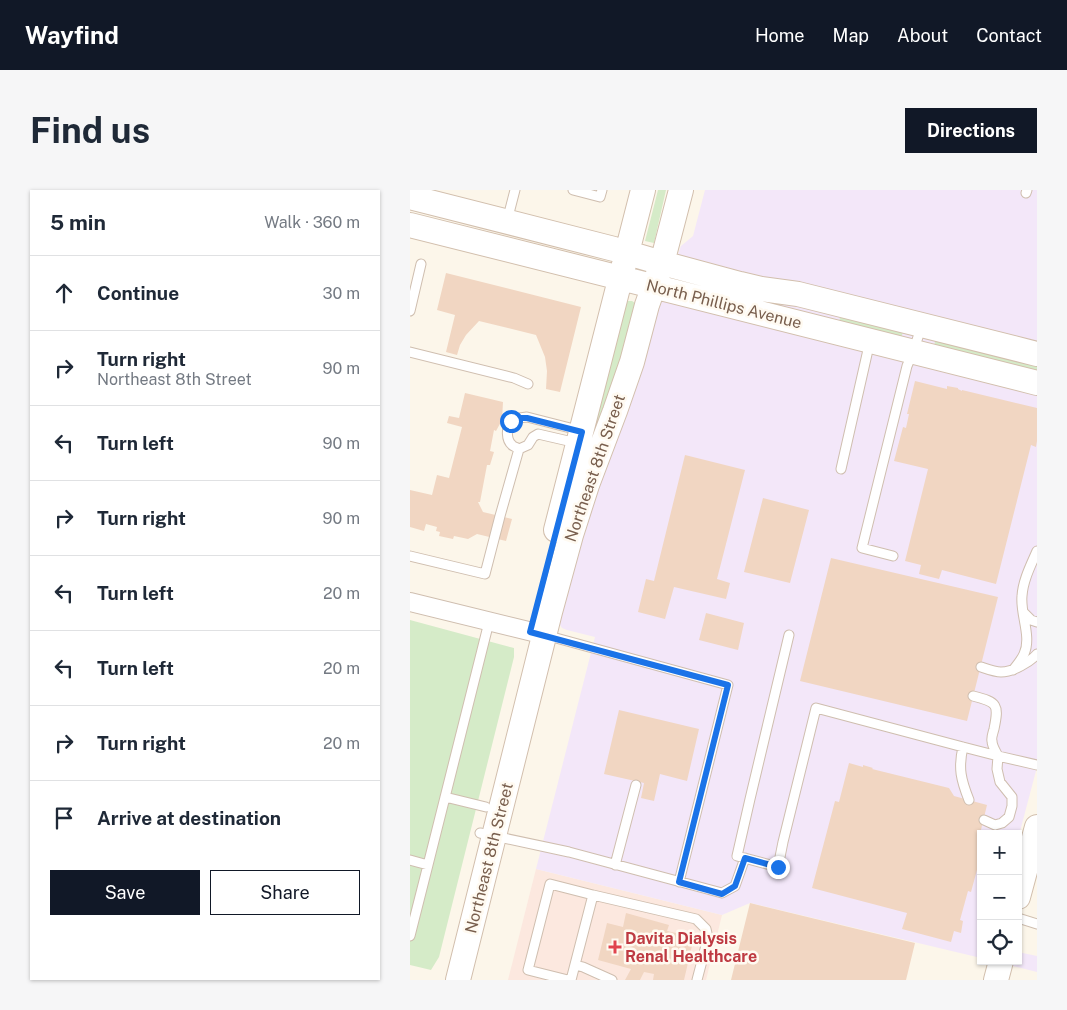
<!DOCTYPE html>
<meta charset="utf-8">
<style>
body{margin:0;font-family:"Public Sans",sans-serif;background:#f6f6f7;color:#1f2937}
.controls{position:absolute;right:15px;bottom:15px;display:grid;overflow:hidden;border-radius:0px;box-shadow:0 1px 4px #0004}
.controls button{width:45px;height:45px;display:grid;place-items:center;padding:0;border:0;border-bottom:1px solid #e0e1e3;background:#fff;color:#1f2937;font:25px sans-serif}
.stop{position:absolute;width:15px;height:15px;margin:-11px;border:4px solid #1a73e8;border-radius:50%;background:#fff}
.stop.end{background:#1a73e8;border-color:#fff;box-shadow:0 1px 5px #0008}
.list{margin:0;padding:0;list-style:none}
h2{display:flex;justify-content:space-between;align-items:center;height:65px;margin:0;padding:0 20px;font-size:21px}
h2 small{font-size:16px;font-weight:400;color:#747a83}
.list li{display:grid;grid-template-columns:32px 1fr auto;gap:15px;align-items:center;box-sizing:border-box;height:75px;padding:0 20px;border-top:1px solid #e0e1e3}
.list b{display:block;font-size:19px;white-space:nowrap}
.list p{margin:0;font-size:16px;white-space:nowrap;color:#747a83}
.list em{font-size:16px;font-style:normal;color:#747a83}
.actions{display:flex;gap:10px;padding:15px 20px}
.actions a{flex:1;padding:11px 0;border:1px solid #111827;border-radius:0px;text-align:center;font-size:18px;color:#111827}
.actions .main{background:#111827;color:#fff}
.icon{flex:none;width:28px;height:28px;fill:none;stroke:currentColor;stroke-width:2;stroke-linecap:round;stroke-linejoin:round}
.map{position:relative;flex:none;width:627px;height:790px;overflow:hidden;border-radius:0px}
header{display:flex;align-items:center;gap:30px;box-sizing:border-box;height:70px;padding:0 25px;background:#111827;color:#fff}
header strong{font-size:24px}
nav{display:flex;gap:28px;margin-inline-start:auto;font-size:18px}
.intro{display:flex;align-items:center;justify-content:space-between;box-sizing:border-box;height:120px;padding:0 30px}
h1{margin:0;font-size:35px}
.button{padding:12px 22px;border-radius:0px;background:#111827;color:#fff;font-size:18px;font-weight:700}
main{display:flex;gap:30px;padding:0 30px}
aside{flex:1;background:#fff;border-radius:0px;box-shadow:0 1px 4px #0004}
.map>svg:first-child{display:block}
.commercial{fill:#fce8df}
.education{fill:#f3e7f9}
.green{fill:#d5ebc8}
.building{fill:#f1d6c2}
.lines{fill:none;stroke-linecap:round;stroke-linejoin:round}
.service-casing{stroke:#cfbeaf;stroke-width:11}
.minor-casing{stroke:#cfbeaf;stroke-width:20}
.secondary-casing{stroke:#d2bfad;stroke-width:26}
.service{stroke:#fff;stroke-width:9}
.minor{stroke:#fff;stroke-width:18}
.secondary{stroke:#fff;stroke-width:24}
.route{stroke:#1a73e8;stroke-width:6}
.health-dot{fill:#e0444e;stroke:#fffaf1;stroke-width:2}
.labels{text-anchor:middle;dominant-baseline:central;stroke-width:5;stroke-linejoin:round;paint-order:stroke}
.street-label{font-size:16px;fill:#785e4d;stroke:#fffaf1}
.health-label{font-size:16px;font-weight:bold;fill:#be3a42;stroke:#fffaf1;text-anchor:start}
</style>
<header>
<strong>Wayfind</strong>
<nav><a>Home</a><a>Map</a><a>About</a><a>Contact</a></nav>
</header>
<div class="intro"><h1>Find us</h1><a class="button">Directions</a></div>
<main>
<aside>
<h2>5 min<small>Walk · 360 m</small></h2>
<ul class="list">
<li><svg class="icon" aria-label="ahead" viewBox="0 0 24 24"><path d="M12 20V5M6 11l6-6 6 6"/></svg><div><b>Continue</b></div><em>30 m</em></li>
<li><svg class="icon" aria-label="right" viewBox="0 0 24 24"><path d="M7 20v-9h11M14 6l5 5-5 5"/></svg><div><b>Turn right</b><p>Northeast 8th Street</p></div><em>90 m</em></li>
<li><svg class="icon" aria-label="left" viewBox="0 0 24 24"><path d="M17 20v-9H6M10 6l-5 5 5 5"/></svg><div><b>Turn left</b></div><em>90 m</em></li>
<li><svg class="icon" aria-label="right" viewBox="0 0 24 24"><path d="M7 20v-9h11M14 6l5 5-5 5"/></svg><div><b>Turn right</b></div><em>90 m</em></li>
<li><svg class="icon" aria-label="left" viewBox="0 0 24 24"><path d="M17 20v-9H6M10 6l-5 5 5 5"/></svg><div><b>Turn left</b></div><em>20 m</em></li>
<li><svg class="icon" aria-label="left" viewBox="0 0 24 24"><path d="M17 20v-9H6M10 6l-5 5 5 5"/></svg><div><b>Turn left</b></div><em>20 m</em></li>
<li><svg class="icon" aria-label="right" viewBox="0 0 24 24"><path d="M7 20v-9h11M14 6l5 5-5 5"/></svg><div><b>Turn right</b></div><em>20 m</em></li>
<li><svg class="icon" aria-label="arrive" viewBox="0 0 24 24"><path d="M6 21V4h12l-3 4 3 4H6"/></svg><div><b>Arrive at destination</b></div></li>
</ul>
<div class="actions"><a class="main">Save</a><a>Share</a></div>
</aside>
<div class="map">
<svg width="627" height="790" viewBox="0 0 627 790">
<rect width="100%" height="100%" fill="#fcf6ea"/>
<!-- commercial -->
<path class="commercial" d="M126 679 312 725 296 790H98Z"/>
<!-- education -->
<path class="education" d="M295 0H627V577L608 649V644H571V768L340 713 312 725 126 679 185 447 157 440 152 438 148 432 159 382 249 115 271 56 283 46Z
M608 762 627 766V782L583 771H608Z"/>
<!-- green -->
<path class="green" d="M248 0H256L244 53 235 51Z
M215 111H222L225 113 212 172 169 281Z
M430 127 493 142 491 148 429 133Z
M531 149 627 174V185L524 157 525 151Z
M0 430 104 458V467L29 767 21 780 0 775Z"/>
<!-- building -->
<path class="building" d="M36 83 171 117 150 202 136 199 137 181 135 167 126 145 69 131 56 145 50 155 47 165 36 162 45 125 27 120Z
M505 191 537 199V196L548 198V199L552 201V200L627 218V251L626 257 621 255 586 394 532 380 529 389 509 384 511 375 495 371 518 279 484 271 493 237 496 238 499 224H497Z
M55 203 93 212 92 230 86 241 84 240 80 261 84 262 80 275H77L70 312H68L73 322 102 329 96 351 67 344 58 349 44 346 43 349 29 346 30 342 26 341 27 337 16 334 14 341 0 337V300L22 305 27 285 39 288 52 237 37 233 39 226 49 228Z
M275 265 335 280 307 389 320 393 316 409 264 397 255 429 228 422 236 389 244 391Z
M353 308 399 320 380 393 334 382Z
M421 368 588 407 557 531 390 491Z
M296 423 334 433 328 460 289 450Z
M209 520 289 539 277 591 250 584 244 611 231 608 234 593 194 584Z
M439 573 453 577V575L463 578 462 579 539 598 544 606 577 615 569 648 571 651V665L561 702 558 701 550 730 553 731 551 743 544 741 541 752 492 739 497 723 402 698 425 611 429 612Z
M340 713 505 753 496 790H321Z
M216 723 259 735 257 741 284 747 274 790H243L244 784 234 782 230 790H215L221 779 188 770 197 733 213 737Z"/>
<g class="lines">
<defs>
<path id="service" d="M163 0 190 7 192 0
M616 3 617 0
M97 31 105 0
M0 121 11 74
M0 162 104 188 118 194
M167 253 128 244 123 247 118 255 109 259C108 258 102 256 102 255 96 250 96 237 101 232 105 227 112 228 117 227L172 241
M431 279 460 151
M0 366 75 384 90 326 109 259
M483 366 452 358 497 176 503 162 512 135
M613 422 621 430 627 432
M135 445 318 495 269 692
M379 445 340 609 327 666 368 677 373 652 406 518 553 557
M571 477C577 479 585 482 591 482 603 482 620 472 627 464
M603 480C607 475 612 469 614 464 622 447 610 424 612 406 613 390 621 375 627 361
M563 506C588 512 589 515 584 539 583 543 581 548 582 551 582 556 586 562 588 566
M35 607 76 617
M559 610C551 590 548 578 553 557L588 566
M574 630 585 635 592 633 599 627 602 616V607L590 592 587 579 588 566 627 575
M70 643 159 662 312 703 325 696 335 668
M0 670 18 675 79 432
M205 675 226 595
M608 728 627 734
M0 746 18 675
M165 775 173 777 202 790
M158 790 118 780 140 694 183 705
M161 790 183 705 286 729 296 739 298 748 287 790"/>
<path id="minor" d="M0 412 135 445"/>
<path id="secondary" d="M0 7 204 59 252 73 330 94 351 99 388 104 627 164
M0 35 627 193
M146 340 233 0
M608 707 627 637
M48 790 140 422 161 345 177 295 205 221 222 172 237 115 252 73 271 0
M586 790 591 771"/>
</defs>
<!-- service casing -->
<use href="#service" class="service-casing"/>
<!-- minor casing -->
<use href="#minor" class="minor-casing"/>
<!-- secondary casing -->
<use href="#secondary" class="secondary-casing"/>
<!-- service -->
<use href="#service" class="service"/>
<!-- minor -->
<use href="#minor" class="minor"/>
<!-- secondary -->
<use href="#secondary" class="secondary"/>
</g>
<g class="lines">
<!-- route -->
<path class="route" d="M101 231 109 228H117L172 242 120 442 318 495 269 692 312 704 325 696 335 668 368 677"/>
</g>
<!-- markers -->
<path class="health-dot" d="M202.5 749.5h5v5h5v5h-5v5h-5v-5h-5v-5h5z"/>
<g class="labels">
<!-- street labels -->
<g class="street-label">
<text transform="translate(314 114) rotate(14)">North Phillips Avenue</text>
<text transform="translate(185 278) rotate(-71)">Northeast 8th Street</text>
<text transform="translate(79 668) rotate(-76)">Northeast 8th Street</text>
</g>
<!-- health labels -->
<g class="health-label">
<text x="215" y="748">Davita Dialysis<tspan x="215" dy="18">Renal Healthcare</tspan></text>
</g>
</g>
</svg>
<div class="controls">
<button>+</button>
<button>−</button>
<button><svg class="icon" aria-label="locate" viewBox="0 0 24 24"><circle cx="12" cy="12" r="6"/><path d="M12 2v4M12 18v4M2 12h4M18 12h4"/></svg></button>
</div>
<div class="stop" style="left:101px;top:231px"></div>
<div class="stop end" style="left:368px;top:677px"></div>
</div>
</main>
